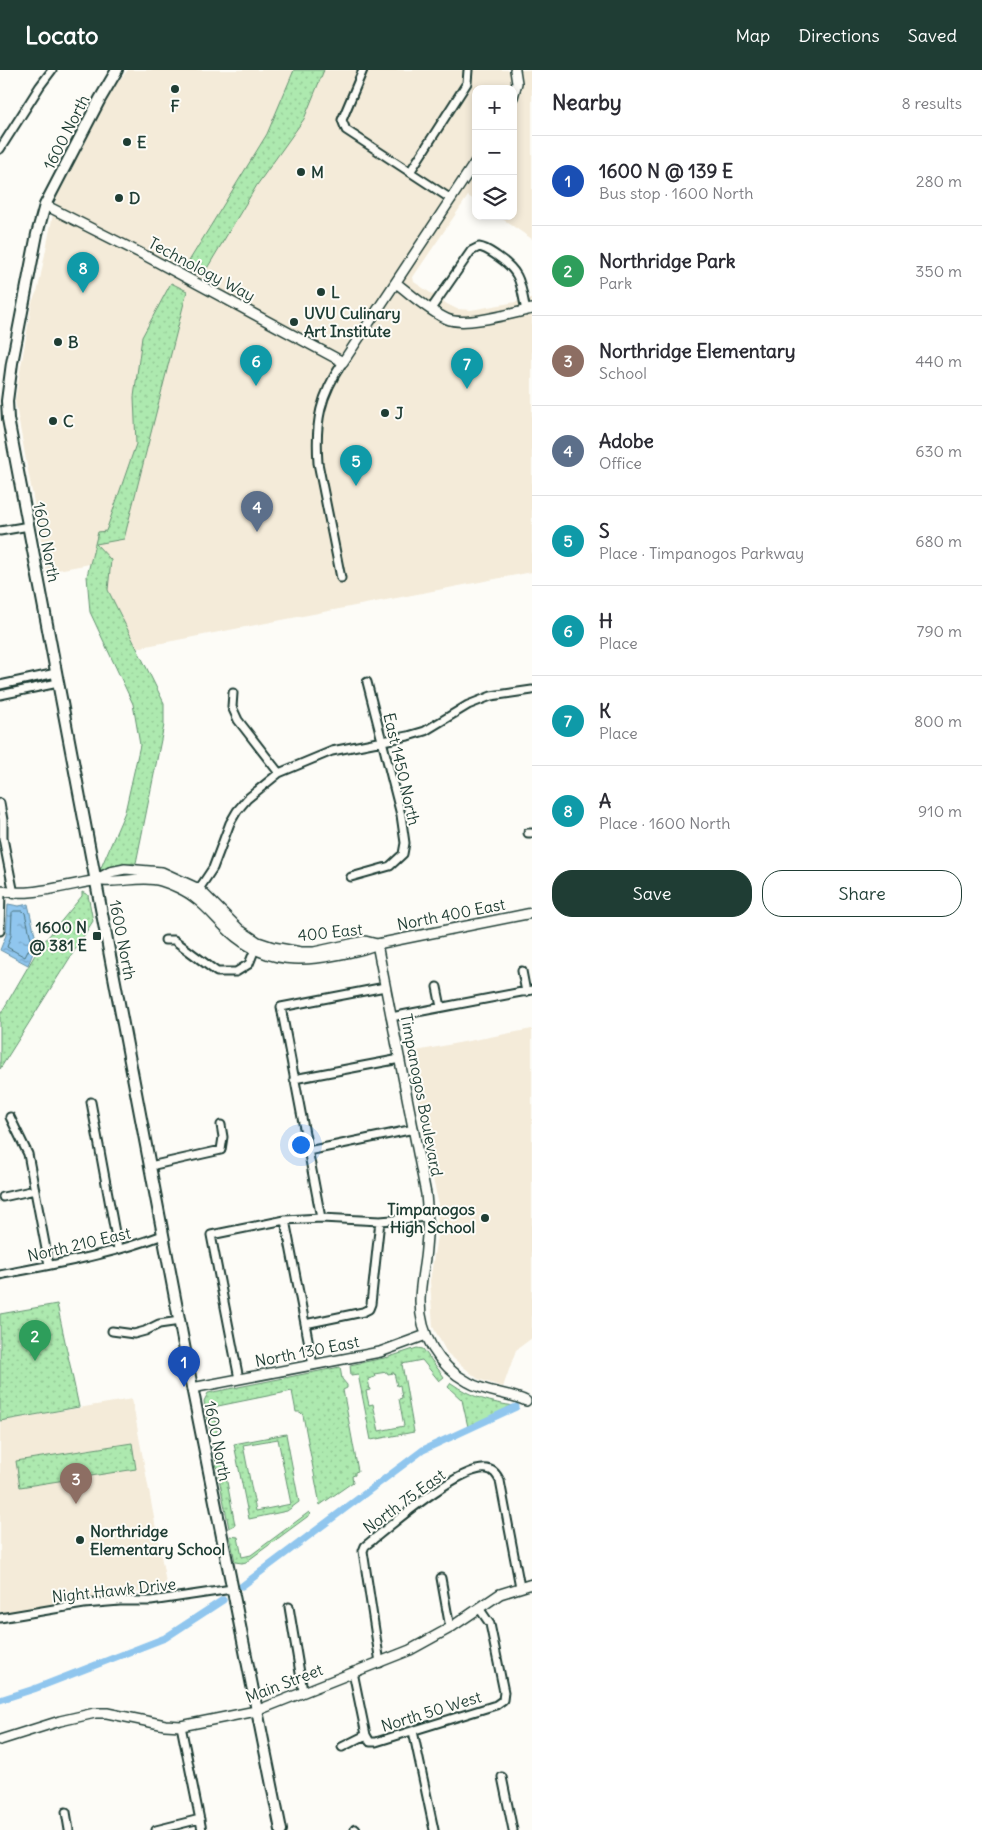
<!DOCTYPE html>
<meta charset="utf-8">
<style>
body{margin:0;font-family:Delius,sans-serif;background:#f7f7f7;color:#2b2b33}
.controls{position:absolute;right:15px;top:15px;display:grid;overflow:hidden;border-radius:10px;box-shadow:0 2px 8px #0003}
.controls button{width:45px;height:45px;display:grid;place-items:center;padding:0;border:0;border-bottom:1px solid #e1e1e2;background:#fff;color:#2b2b33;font:25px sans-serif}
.you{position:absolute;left:300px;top:1074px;width:18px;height:18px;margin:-12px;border:4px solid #fff;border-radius:50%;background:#1a73e8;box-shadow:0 0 0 8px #1a73e833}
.badge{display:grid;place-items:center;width:32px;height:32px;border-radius:50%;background:#1f3d34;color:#fff;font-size:16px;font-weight:700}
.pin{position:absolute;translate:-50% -41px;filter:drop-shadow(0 1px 2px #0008)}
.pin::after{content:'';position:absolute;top:26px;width:18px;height:15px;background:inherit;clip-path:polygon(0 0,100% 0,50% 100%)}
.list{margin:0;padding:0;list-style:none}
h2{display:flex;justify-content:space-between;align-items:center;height:65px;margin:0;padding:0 20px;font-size:21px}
h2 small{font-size:16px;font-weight:400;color:#7c7c81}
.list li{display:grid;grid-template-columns:32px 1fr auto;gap:15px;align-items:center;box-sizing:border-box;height:90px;padding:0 20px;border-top:1px solid #e1e1e2}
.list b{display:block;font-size:19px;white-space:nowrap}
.list p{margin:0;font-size:16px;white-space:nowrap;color:#7c7c81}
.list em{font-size:16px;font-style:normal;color:#7c7c81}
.actions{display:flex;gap:10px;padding:15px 20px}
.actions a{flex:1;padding:11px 0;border:1px solid #1f3d34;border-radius:20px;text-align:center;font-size:18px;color:#1f3d34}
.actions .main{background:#1f3d34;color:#fff}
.icon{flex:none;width:28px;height:28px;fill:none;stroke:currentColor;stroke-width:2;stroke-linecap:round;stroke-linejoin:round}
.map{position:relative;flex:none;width:532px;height:1760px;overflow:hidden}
header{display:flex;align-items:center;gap:30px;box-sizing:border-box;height:70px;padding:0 25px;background:#1f3d34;color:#fff}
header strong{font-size:24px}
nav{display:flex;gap:28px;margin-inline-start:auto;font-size:18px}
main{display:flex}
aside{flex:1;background:#fff}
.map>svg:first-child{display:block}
.built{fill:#f4ebd9}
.green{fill:url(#green-dots);stroke:#669372;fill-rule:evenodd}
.water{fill:url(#water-ripples);stroke:#638fa4}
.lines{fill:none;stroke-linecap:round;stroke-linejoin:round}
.shore{stroke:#4c747e;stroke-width:1}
.canal{stroke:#90c6ee;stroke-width:7}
.minor-casing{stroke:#1f3d34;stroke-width:11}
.tertiary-casing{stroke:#1f3d34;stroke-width:12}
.secondary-casing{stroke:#1f3d34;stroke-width:14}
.minor{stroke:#fdfcf7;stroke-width:7}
.tertiary{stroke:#fdfcf7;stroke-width:9}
.secondary{stroke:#fdfcf7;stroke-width:10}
.poi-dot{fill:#1f3d34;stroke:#fdfcf7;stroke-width:2}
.labels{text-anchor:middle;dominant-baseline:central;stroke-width:4;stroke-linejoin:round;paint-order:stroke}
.poi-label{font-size:16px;font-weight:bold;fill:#1f3d34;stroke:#fdfcf7;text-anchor:start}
.street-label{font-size:16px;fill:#1f3d34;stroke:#fdfcf7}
</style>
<header>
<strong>Locato</strong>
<nav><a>Map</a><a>Directions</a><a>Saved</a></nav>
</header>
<main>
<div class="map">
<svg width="532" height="1760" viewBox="0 0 532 1760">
<defs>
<pattern id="green-dots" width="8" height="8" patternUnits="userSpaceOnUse" patternTransform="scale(1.25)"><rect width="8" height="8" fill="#ade9af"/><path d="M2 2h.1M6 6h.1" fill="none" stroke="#94c997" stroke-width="1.8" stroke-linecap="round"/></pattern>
<pattern id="water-ripples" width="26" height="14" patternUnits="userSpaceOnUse" patternTransform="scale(1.25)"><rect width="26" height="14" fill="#90c6ee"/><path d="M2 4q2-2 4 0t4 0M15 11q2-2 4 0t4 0" fill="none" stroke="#75a2c2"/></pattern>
</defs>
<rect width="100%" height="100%" fill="#fdfcf7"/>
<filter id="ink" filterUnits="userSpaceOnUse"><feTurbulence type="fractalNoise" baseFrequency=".02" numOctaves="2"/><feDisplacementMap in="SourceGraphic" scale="10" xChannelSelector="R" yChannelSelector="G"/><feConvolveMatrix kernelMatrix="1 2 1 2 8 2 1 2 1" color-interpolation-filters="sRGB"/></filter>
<g filter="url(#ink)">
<!-- built -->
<path class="built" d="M128 0H532V169L498 146H513V19H476V131L468 126 413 207 414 212 447 234 457 239 471 240 532 229V502L136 578 108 520 111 490 47 502 15 331 32 232 38 219 56 129 114 16Z
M532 959V1268L516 1280 503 1317 478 1309 447 1283 433 1257 430 1211 437 1166 438 1131 425 1073 411 982Z
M132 1329 167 1518 0 1543V1351Z"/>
<!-- green -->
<path class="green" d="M294 0H324L304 49 257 115 203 205 186 196 267 64Z
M171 213 187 221 124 469 96 474 111 490 108 520 164 633V655L136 793 100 800 125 742 140 675 133 634 90 542 87 506 98 462 106 461 136 374 134 327 142 267Z
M82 822 88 825 93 851 0 999V945L39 878 82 826Z
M57 1234 79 1337 0 1351V1244Z
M417 1278 423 1279 444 1307 439 1311 422 1290 402 1294 414 1362 371 1370 358 1304 351 1305 350 1295 389 1287ZM387 1302 388 1304 394 1303 397 1316 400 1315 402 1328 399 1329 404 1356 379 1361 373 1334 369 1335 366 1321 370 1320 368 1309 375 1307 374 1304Z
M340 1297 342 1309 347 1315V1318L343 1320 358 1401 355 1402V1405L352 1406 353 1412 320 1435 303 1345 300 1342H296L292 1321 213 1337 217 1361 215 1364H211L204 1331 208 1323Z
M451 1313C471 1327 491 1333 515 1336L468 1357 462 1330 448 1317Z
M286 1364 299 1432 287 1441 249 1449 234 1374ZM278 1369 291 1434 256 1441 243 1375Z
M217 1372 220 1374 235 1455 229 1458 212 1373Z
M132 1373 136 1399 20 1417 16 1391Z
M309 1442 311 1444 246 1492 242 1493 235 1492 230 1466 238 1467 242 1487 251 1485Z"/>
<!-- water -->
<path class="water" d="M8 834 19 836 28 834 37 874 28 895 0 880 6 865Z"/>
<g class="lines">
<!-- shore -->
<path class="shore" d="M14 841H23L25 843 32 873 25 887 7 877 11 866 12 843Z"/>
<!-- canal -->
<path class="canal" d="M242 1516 423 1380 516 1337
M0 1630 34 1619 165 1568 223 1530"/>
<defs>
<path id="minor" d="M363 0 342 50 346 60 451 129
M0 79 40 16 52 0
M410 102 467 13 468 0
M431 239 471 181 479 177C486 178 491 182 497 186 522 203 520 213 526 241
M0 461 29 456
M341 508 318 393C315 351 320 326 343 292
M0 615 56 603
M233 623 232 637 238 650 279 703
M0 625 58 613
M0 733 3 750V768L14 824
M528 763H532
M351 807 390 796 403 784 405 773 401 745 367 612
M197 822 213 798 230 753 237 741 247 729 279 703 332 681 408 666 425 661 468 635 491 626 532 620
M0 861 1 821
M165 870H174L217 902H236L249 894 257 874
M522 901 526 922
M437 917 441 937
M391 947 532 920
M294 1009 400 989
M91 1032 118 1179
M10 1047 28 1084 49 1195
M308 1081 414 1059
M150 1096 221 1080 223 1067 221 1055
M3 1127 35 1120
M321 1148 281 937 385 917
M285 1150 313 1295
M0 1205C55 1194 111 1185 163 1165
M305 1254 363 1242 369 1239 371 1234 380 1151
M112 1261 134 1264 145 1261 159 1254 180 1251
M239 1309 211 1165 285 1150 321 1148 380 1151 428 1147
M441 1508 450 1558
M289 1537 303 1621
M0 1548 84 1534 120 1531H151L232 1519
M380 1593 363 1481 365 1476 370 1472C391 1455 461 1395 487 1399 494 1400 497 1405 500 1411L520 1517
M353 1602 366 1665 370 1672H376L496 1635 503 1630 504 1622 490 1554 479 1538
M181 1656 202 1760
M413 1661 434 1760
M342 1677 366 1665
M502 1707 513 1760
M66 1742 69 1760
M355 1759 356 1760
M156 1760 200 1749"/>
<path id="tertiary" d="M513 27 517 13 515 0
M45 135 148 187 343 292 476 91
M396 213C412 225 429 241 447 249 465 257 513 243 532 239
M96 810 110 802 125 799 162 802 199 819 240 860 258 872 273 877 301 882H314L365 871 377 874
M0 821C34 826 61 816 93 811 100 810 106 812 112 811 128 811 146 806 161 811 171 814 187 821 195 828 210 839 221 855 236 867 269 893 302 892 341 884 353 882 365 880 377 874L532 843
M377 874 426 1124C428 1142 428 1159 426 1178 425 1195 420 1213 420 1231 420 1265 438 1296 468 1312 486 1323 508 1322 526 1331
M192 1318 380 1282 426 1265
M0 1670 60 1651 95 1643H107L165 1655 181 1656 256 1641 410 1580 450 1558 500 1524 532 1514"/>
<path id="secondary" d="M117 0 100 29 45 135 37 164 12 293 7 331 8 349 191 1312 281 1760"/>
</defs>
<!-- minor casing -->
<use href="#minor" class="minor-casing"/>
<!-- tertiary casing -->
<use href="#tertiary" class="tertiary-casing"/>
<!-- secondary casing -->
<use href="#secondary" class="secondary-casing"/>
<!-- minor -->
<use href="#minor" class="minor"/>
<!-- tertiary -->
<use href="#tertiary" class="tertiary"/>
<!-- secondary -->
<use href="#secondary" class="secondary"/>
</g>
</g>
<!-- markers -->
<g class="poi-dot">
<circle cx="175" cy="19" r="5"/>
<circle cx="127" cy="72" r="5"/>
<circle cx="301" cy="102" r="5"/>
<circle cx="119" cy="128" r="5"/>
<circle cx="321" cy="222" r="5"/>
<circle cx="294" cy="252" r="5"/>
<circle cx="58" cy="272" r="5"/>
<circle cx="385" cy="343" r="5"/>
<circle cx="53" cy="351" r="5"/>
<rect x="92" y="861" width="10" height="10" rx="2.5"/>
<circle cx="485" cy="1148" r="5"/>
<circle cx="80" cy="1470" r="5"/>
</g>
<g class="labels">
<!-- poi labels -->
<g class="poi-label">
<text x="175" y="36" text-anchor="middle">F</text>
<text x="137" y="72">E</text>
<text x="311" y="102">M</text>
<text x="129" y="128">D</text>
<text x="331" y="222">L</text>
<text x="304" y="243">UVU Culinary<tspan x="304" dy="18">Art Institute</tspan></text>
<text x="68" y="272">B</text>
<text x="395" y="343">J</text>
<text x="63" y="351">C</text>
<text x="87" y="857" text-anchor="end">1600 N<tspan x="87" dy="18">@ 381 E</tspan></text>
<text x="475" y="1139" text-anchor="end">Timpanogos<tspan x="475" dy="18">High School</tspan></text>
<text x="90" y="1461">Northridge<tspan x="90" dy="18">Elementary School</tspan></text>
</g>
<!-- street labels -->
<g class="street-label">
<text transform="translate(66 62) rotate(-63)">1600 North</text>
<text transform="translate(202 199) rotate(28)">Technology Way</text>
<text transform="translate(47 472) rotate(79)">1600 North</text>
<text transform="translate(402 699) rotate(77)">East 1450 North</text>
<text transform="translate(451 844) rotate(-11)">North 400 East</text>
<text transform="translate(330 862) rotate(-6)">400 East</text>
<text transform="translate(123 870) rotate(79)">1600 North</text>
<text transform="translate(422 1025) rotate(79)">Timpanogos Boulevard</text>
<text transform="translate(79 1174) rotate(-13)">North 210 East</text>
<text transform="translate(307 1281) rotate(-11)">North 130 East</text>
<text transform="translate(218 1371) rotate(79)">1600 North</text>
<text transform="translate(404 1431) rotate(-36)">North 75 East</text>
<text transform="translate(114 1520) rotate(-6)">Night Hawk Drive</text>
<text transform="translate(284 1613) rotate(-21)">Main Street</text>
<text transform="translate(431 1641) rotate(-17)">North 50 West</text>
</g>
</g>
</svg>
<div class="controls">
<button>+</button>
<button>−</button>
<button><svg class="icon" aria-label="layers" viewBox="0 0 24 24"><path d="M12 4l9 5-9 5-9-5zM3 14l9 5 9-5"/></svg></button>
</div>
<div class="you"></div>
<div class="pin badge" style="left:184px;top:1317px;background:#1a4fb4">1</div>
<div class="pin badge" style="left:35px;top:1291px;background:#2e9e5b">2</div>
<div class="pin badge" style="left:76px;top:1434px;background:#8d6e63">3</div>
<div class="pin badge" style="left:257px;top:462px;background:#5c6f8a">4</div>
<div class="pin badge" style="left:356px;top:416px;background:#0f9aa8">5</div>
<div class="pin badge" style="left:256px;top:316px;background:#0f9aa8">6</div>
<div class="pin badge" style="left:467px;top:319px;background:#0f9aa8">7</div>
<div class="pin badge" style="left:83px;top:223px;background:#0f9aa8">8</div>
</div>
<aside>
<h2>Nearby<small>8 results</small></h2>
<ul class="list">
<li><span class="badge" style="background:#1a4fb4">1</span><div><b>1600 N @ 139 E</b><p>Bus stop · 1600 North</p></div><em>280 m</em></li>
<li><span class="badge" style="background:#2e9e5b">2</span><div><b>Northridge Park</b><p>Park</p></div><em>350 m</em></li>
<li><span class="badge" style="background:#8d6e63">3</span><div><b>Northridge Elementary</b><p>School</p></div><em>440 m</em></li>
<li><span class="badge" style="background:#5c6f8a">4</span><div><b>Adobe</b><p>Office</p></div><em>630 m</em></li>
<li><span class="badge" style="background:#0f9aa8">5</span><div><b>S</b><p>Place · Timpanogos Parkway</p></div><em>680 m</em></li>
<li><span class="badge" style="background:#0f9aa8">6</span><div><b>H</b><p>Place</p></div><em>790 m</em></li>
<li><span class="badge" style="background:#0f9aa8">7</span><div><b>K</b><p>Place</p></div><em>800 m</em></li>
<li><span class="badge" style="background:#0f9aa8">8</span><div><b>A</b><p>Place · 1600 North</p></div><em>910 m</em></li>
</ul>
<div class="actions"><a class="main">Save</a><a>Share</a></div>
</aside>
</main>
